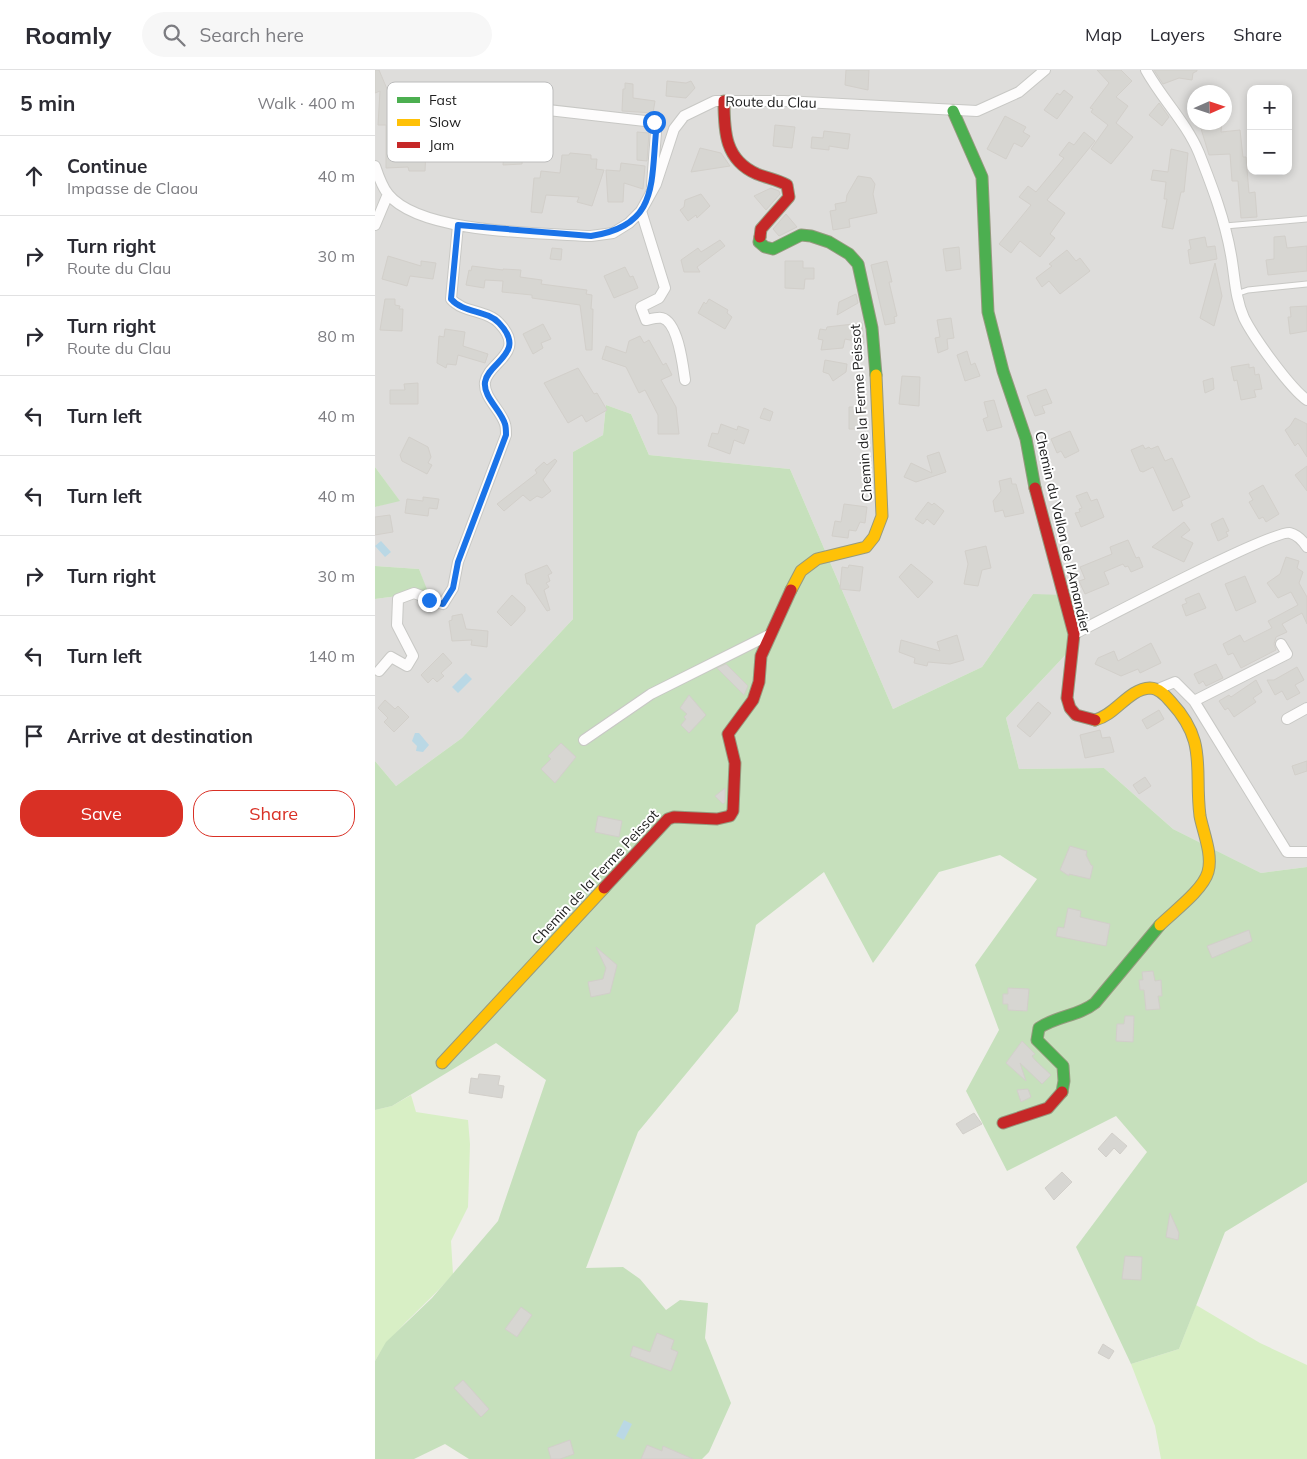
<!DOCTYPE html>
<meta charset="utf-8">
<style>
body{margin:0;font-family:Mulish,sans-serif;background:#f7f7f7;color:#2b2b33}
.controls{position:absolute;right:15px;top:15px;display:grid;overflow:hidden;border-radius:10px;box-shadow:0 2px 8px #0003}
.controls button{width:45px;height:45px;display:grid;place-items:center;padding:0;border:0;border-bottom:1px solid #e1e1e2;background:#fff;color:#2b2b33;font:25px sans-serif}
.compass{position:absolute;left:812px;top:15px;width:45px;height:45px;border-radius:50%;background:#fff;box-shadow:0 2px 8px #0003;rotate:87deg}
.stop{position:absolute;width:15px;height:15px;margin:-11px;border:4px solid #1a73e8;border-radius:50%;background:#fff}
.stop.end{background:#1a73e8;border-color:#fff;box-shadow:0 1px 5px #0008}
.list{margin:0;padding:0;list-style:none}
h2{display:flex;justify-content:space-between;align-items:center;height:65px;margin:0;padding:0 20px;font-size:21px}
h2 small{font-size:16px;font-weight:400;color:#7c7c81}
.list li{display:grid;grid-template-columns:32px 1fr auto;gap:15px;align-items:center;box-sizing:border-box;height:80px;padding:0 20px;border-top:1px solid #e1e1e2}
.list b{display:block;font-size:19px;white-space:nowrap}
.list p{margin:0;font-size:16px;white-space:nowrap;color:#7c7c81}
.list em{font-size:16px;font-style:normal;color:#7c7c81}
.actions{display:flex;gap:10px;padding:15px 20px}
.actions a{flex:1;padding:11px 0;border:1px solid #d93025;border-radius:20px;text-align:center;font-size:18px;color:#d93025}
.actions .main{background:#d93025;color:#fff}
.icon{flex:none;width:28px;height:28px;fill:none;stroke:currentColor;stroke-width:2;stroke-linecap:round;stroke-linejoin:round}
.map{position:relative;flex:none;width:932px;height:1389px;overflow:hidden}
header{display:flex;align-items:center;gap:30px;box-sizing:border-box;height:70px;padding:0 25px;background:#fff;border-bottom:1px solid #e1e1e2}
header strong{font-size:24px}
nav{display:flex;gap:28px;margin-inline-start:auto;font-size:18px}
.search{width:350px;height:45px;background:#f7f7f7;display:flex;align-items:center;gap:12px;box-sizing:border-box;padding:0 18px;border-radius:28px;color:#7c7c81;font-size:19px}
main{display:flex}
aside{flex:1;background:#fff}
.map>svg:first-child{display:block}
.residential{fill:#dedddb;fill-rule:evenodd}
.grass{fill:#d8efc5}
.forest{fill:#c6e0bc}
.water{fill:#bad8e5}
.building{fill:#d7d6d2;stroke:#d2cfca}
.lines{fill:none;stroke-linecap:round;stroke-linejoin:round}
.lane-casing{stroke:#c8c8c5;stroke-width:7}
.street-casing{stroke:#c8c8c5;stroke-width:12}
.fast-casing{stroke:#969a7f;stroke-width:13}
.slow-casing{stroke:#969a7f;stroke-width:13}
.jam-casing{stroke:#969a7f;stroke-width:13}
.lane{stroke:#fdfcfc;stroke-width:5}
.street{stroke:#fdfcfc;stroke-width:10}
.fast{stroke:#4caf50;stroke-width:11}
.slow{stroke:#ffc107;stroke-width:11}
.jam{stroke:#c62828;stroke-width:11}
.route{stroke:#1a73e8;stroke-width:6}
.labels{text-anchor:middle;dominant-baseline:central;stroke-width:4;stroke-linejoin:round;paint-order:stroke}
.street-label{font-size:14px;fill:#212121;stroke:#fff}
.key{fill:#fff;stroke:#bcbcbc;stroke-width:1}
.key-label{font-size:14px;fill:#212121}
</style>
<header>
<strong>Roamly</strong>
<div class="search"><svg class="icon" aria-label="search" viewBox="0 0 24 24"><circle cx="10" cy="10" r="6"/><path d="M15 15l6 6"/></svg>Search here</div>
<nav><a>Map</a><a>Layers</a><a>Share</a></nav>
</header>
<main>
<aside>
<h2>5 min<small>Walk · 400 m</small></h2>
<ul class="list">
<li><svg class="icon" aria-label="ahead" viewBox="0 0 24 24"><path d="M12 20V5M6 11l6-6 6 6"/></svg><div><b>Continue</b><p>Impasse de Claou</p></div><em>40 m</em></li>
<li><svg class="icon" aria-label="right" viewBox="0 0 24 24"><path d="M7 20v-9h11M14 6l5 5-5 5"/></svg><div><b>Turn right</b><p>Route du Clau</p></div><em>30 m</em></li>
<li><svg class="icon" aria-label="right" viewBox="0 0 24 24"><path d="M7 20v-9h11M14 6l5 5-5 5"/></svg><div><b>Turn right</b><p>Route du Clau</p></div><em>80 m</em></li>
<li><svg class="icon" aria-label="left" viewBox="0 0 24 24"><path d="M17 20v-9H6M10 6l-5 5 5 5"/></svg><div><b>Turn left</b></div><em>40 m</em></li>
<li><svg class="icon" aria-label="left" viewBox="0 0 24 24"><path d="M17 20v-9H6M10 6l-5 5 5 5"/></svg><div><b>Turn left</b></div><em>40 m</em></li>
<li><svg class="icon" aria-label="right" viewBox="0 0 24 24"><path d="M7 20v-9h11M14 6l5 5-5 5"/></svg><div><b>Turn right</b></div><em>30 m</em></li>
<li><svg class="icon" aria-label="left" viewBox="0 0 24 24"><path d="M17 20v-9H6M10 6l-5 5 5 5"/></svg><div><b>Turn left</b></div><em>140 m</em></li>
<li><svg class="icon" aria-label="arrive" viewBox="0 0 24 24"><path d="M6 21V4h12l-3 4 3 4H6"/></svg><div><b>Arrive at destination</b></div></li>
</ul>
<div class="actions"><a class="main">Save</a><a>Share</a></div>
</aside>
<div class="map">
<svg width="932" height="1389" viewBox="0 0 932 1389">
<rect width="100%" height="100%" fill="#efeee9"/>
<!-- residential -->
<path class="residential" d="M0 0H932V797L886 803 798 759 729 698 644 699 631 648 696 579 658 524 607 597 518 639 415 399 274 385 256 344 231 335 228 365 198 382V549L87 668 21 716 0 691V529L52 522 44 499 0 496V437L24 430 0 397ZM876 19H913V101H876ZM819 22H849V52H819Z"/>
<!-- grass -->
<path class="grass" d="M36 1025 41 1042 93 1050 95 1074 93 1137 76 1171 78 1204C53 1234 19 1258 0 1291V1040L17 1036Z
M821 1235 885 1273 932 1295V1389H786L780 1356 756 1294 804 1279Z"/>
<!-- forest -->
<path class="forest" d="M231 335 256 344 274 385 415 399 518 639 607 597 658 524 688 525 696 579 631 648 644 699 729 698 798 759 886 803 932 797V1112L850 1162 804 1279 756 1294 701 1177 772 1082 741 1046 632 1101 591 1021 624 960 600 895 662 809 625 785 564 802 498 893 449 802 381 855 363 941 263 1062 211 1198 248 1197 265 1209 291 1240 305 1230 333 1233 330 1268 356 1333 334 1382 327 1389H94L70 1374 39 1389H0V1291L11 1272 57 1228 123 1151 171 1010 121 973 17 1036 0 1040V691L21 716 87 668 198 549V382L228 365Z
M0 397 25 431 0 437Z
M0 496 44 499 53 522 0 529Z"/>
<!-- water -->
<path class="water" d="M6 471 16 482 10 487 0 476Z
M91 603 97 609 83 623 77 617Z
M40 663H44L54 675 48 682 41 681 42 676 37 671Z
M249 1350 257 1354 249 1370 241 1366Z"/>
<!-- building -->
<path class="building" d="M0 0H4L15 26 35 24V21L65 16 63 35 17 32 24 49V58L52 60 50 101H34L33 97 11 98V55H3L5 21 0 23Z
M471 0H494L493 20 470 15Z
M722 0H746L757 11 741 27 753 36 741 53 758 67 736 94 716 79 733 55 716 42 718 39 715 38 734 13Z
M779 0H822V1L818 3 817 10 804 8 788 14Z
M292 11 311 13 316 11 320 18 311 28 291 26Z
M250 13 258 14V28L280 31 278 43 247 41 248 19H250Z
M689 20 698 27 682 49 669 40 682 23 685 25Z
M784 33 794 47 787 56 774 45Z
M630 46 651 57 648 62 655 66 647 77 639 73 631 89 612 79Z
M824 52H847L846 62 865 60 868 87H871L874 123 880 122 882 147 866 148 863 111H857L855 84 834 85Z
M400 55 420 57 417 78 398 76Z
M449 61 475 64 473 79 454 76V80L436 78 437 67 448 68Z
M262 62 274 63 272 91 262 90Z
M709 62 720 71 672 130 690 143 675 164 680 168 665 187 645 171 636 183 624 174 656 135 644 127 653 116 661 122 689 88 684 85 694 72 699 75Z
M130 67H138V79L148 80 147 94 128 95Z
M325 78 346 83 355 96 316 102Z
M796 79 813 83 809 122H806L798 159 787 157 792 129H789L791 112 776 110 778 100 793 102Z
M195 83 216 85V89H222L221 99 229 100 217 136 202 132 204 127 171 125 167 143 156 142 159 108H165L166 101 185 103 187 85H194Z
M246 93 270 96 268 119 249 113 248 132H233L231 100 245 101Z
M483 106 496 108 500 114 498 124 502 143 474 149 475 157 458 160 455 141 461 140 460 134 471 132 472 125Z
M396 118 404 121 405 124 391 140 379 126Z
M326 124 335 136 322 148 321 145 313 151 305 140 309 137 310 130Z
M411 144 422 157 404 166 398 159Z
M910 166 912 178 932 176V201L893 205 891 190 899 189V167Z
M830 167 832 177 840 176 842 189 815 194 813 180 816 179 814 170Z
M345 170 350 176 322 197 325 202H309L306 190 323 178 326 182Z
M584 177 586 199 571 201 568 179Z
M177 178 187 179 186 190 175 189Z
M692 180 701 191 705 188 715 201 685 224 674 211 667 217 661 208 677 196 674 194Z
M13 186 46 196V191L61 193 58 209 35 206 32 216 7 209Z
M410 191H428V198H439V209H430L429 219 410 218Z
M512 191 517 212H514L522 246 519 247 520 253 510 255 496 195Z
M840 193 847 226 839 256 825 248Z
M97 196 128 200V199L146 200 145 207 167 210 166 214 212 220 211 224 217 225 216 239H218L217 280H211L205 235 157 228V225L127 222 128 211 110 210 109 218 91 215 94 200 96 201Z
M250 197 255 207 258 206 263 218 239 228 229 206Z
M481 224 483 233 462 245 464 232Z
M10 229H20V235L25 236 24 239H28L27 261 5 260Z
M334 229 353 240 352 243 357 247 350 259 323 243 329 232 331 234Z
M932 236V261L915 264 913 247H916L915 237Z
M576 248 579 268 572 269 573 279 563 283 560 268 565 267 562 250Z
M487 253 489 273 470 269 468 278 446 280 448 270 443 269 445 259 451 260 452 257Z
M168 254 176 269 166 273 168 278 158 284 148 264Z
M70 259 90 262 88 276 113 284 110 293 83 285 81 295 72 294 71 298 62 293 64 266 69 267Z
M265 266 269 273 274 270 288 295 291 293 297 305 286 310 301 337 304 364H283V345L270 320 264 323 251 297 227 289 231 276 251 283 254 271Z
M592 281 596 295 600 293 605 306 590 311 582 285Z
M450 290 472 294 471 302 458 311 454 304 448 302Z
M874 294V298L879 297 880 305 884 304 887 319 879 320 881 327 866 330 862 310 859 311 856 297Z
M203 298 219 324 222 323 232 340 211 352 207 345 193 353 169 313Z
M527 306 545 307 544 336 524 334Z
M838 308 839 319 830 323 828 311Z
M43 313V334H15V320H30L29 314Z
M671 319 677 333 667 336 670 343 660 346 652 326Z
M619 330 627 357 612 361 608 349 613 347 609 332Z
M474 337H491V359H474Z
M389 338 398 342 395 351 385 348Z
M920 348 932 354V387L923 373 920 376 910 360 915 356Z
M346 354 362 360 363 356 374 360 369 374 359 370 355 384 333 376 337 363 343 364Z
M695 361 704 381 690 388 686 381 682 383 676 369Z
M34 367 53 377 56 387 53 393 57 395 52 404 27 391 25 385Z
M768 375 770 379 774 377 776 379 783 376 790 391 797 388 815 427 806 431 808 436 798 441 778 397 768 402 765 401 756 380Z
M564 382 571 402 541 412 529 407 536 393 557 403 552 386Z
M180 389 182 391 168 410 176 421 167 428 162 426 155 431 148 425 129 441 122 434 162 403 160 400 169 392 172 395Z
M932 396V421L920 405Z
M636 408 637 414H641L649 443 630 447 628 440 620 442 618 431 626 421 624 411Z
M888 415 904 444 891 452 888 447 884 449 874 432 878 430 874 423Z
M712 422 716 431 722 429 729 447 706 457 700 443 705 442 704 439 707 438 701 426Z
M48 427 64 429 62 439 54 438 53 446 30 443 32 429 48 431Z
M553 432 557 435 559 433 569 441 559 455 552 449 548 454 540 449Z
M469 434 492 437 490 453 485 452 481 461 474 460 473 468 457 466 460 451 466 452Z
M15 445 18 462 0 465V447Z
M848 448 854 461 851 462 853 466 843 471 836 454Z
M809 452 815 460 806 467 818 473 809 492 777 477Z
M753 470 761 488 764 487 768 497 756 502 753 496 750 497 748 494 729 502 734 514 710 524 704 511 710 509 705 497 737 484 735 477Z
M611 476 616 498 607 500 603 516 589 514 593 494 590 481Z
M911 487 924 491 922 498 928 502 924 513 932 527V554L927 543 907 554 912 562 901 567 899 574 901 580 866 598 858 583 853 585 848 574 865 565 869 572 897 558 893 551 923 535 916 522 903 528 892 513 905 504Z
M536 494 558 512 543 528 524 507Z
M172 495 177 503 173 505 175 511 171 513 174 517 169 520 175 540 172 541 154 514H152L150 504Z
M474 495 488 497 485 521 465 519 467 497 473 498Z
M870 506 881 532 861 541 850 514Z
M824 523 831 538 811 546 807 535 812 533 810 529Z
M137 525 150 537V541L136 556 122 542Z
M87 544 91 559 113 561 112 577 96 575 97 570 77 571 74 551 77 550V546Z
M582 565 589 590 575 594 553 592 552 596 539 593 540 588 524 582 526 570 565 581 562 572Z
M776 573 786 593 765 603 763 599 746 606 720 594 723 588 739 581 743 591Z
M68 583 77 593 66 603 69 606 62 612 58 608 53 613 46 605Z
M351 594 373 616 369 625 342 598Z
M841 594 848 608 831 616 828 611 824 614 819 604Z
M922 597 929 610 920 615 925 623 912 630 907 621 900 625 892 610H899Z
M881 610 887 622 878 628 881 632 859 647 853 638 850 640 844 631 854 625 856 627Z
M314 625 331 645 314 663 306 655 311 649 309 647 312 644 305 638Z
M10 630 20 639 23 636 34 647 19 662 9 652 13 648 3 638Z
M663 632 676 643 655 667 642 656Z
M784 640 789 649 772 659 767 650Z
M725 660 727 668 735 667 739 682 710 688 705 665Z
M186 673 201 687 180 713 166 699 176 689 173 686Z
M932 691V701L920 705 917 696Z
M770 707 776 716 764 724 758 715Z
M350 718V732L348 734 340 726Z
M223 746 247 751 244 767 220 762Z
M695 776 712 781 711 785 716 795 718 796 715 809 694 804V806L685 800Z
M693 838 706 841 705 847 735 854 731 876 681 866 683 857 689 858Z
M874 860 877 871 837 888 832 876Z
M221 877 242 895 235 923 216 927 213 912 228 909 231 898Z
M778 901 780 911 786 910 787 926H783L785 939 771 940 769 920H765L764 910H768L767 902Z
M633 918 654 919 652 941 633 940V934H628V924H633Z
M750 946H759L758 972 741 971 742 954H749Z
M647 971 660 984 657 986 661 991 676 1005 667 1014 645 993 651 1011 631 993Z
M104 1004 125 1006 123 1015 129 1016 127 1028 94 1023 96 1008 103 1009Z
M653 1019 656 1027 646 1032 642 1020Z
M599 1043 607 1054 588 1064 581 1054Z
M737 1063 752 1076 745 1084 739 1078 731 1087 723 1079Z
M687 1102 697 1112 679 1130 670 1118Z
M795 1143 804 1163 803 1170 791 1167Z
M750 1186 767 1187 766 1210 747 1209Z
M146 1237 157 1245 142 1267 130 1259Z
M282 1263 299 1270 296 1279 303 1282 296 1301 255 1286 258 1276 275 1282Z
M728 1274 739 1281 734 1289 723 1283Z
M88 1310 114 1339 106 1347 79 1318Z
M195 1370 199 1384 185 1389H176L173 1378Z
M272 1375 287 1381 288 1376 318 1389H266Z"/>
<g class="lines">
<defs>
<path id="lane" d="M850 156 932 149
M861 224 873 220 932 214"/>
<path id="street" d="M771 0C787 29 811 52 824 83 837 116 850 150 856 185 860 207 860 228 869 248 879 268 915 318 932 330
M103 32 279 52 281 62 277 115
M0 96C3 105 7 117 13 124 45 164 167 163 216 166L238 163 254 153 266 141 281 114 299 59 309 46 340 31H409L602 41 644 22 670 0
M266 141 290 218 284 228 266 237 271 250C276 249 283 247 287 248 303 252 308 296 310 310
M0 155 13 124
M699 564C727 550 899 459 915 463 923 465 928 471 932 477
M4 601 16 587 32 596 38 586 22 555 23 529 39 523 68 534 78 518 83 492 131 365C131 362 131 357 130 354 126 340 108 327 110 312 113 292 153 283 124 253 112 240 88 243 76 229L83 155
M783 619 800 612 819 631 912 584 906 574
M819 631 912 782H932
M912 649 932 638
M209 670 276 624 396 564"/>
<path id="fast" d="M578 41 607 107 613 242 628 301 651 369 660 418
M385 167 384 172 390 177 398 179 426 165 436 166 454 172 474 184 483 194 497 258 501 305
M687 1022 689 1011 688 996 662 970 664 958C681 946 704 946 720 933L785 855"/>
<path id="slow" d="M416 520 426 501 442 489 491 477 499 467 507 446 501 305
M720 650C741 645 753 619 775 618 784 618 791 626 796 632 833 672 819 698 825 746 828 762 838 785 833 802 828 820 798 842 785 855
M67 993 229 818"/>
<path id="jam" d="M349 31C349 62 350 90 382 104 392 108 403 110 412 115L414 127 386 159 385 167
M660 418 699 564 692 628 695 638 701 645 720 650
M229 818 293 749 299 747 342 749 355 746 358 741 360 693 353 664 378 630 384 612 386 586 416 520
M628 1053 673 1038 687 1022"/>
</defs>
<!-- lane casing -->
<use href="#lane" class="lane-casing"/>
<!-- street casing -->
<use href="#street" class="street-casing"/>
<!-- fast casing -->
<use href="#fast" class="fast-casing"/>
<!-- slow casing -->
<use href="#slow" class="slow-casing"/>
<!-- jam casing -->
<use href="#jam" class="jam-casing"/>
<!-- lane -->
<use href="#lane" class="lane"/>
<!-- street -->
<use href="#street" class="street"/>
<!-- fast -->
<use href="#fast" class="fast"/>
<!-- slow -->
<use href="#slow" class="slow"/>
<!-- jam -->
<use href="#jam" class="jam"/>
</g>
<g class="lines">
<!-- route -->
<path class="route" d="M54 530 68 534 78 518 83 492 131 365C131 362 131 357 130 354 126 340 108 327 110 312 113 292 153 283 124 253 112 240 88 243 76 229L83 155 216 166C282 156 276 116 281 62L279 52"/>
</g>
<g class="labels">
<!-- street labels -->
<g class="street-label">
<text transform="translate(396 32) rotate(1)">Route du Clau</text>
<text transform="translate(486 343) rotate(-94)">Chemin de la Ferme Peissot</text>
<text transform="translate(688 462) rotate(77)">Chemin du Vallon de l'Amandier</text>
<text transform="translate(220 807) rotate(-47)">Chemin de la Ferme Peissot</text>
</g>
</g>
<!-- legend -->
<rect x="12" y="12" width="166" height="80" rx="8" class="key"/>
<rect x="22" y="27" width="23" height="6" fill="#4caf50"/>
<rect x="22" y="49" width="23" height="7" fill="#ffc107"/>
<rect x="22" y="72" width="23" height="6" fill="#c62828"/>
<g class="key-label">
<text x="54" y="35">Fast</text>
<text x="54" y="57">Slow</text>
<text x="54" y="80">Jam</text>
</g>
</svg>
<div class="controls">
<button>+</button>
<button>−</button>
</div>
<svg class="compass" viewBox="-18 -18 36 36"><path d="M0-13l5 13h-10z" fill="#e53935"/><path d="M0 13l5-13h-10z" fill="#7c7c81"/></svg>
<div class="stop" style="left:279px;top:52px"></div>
<div class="stop end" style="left:54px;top:530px"></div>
</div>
</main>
